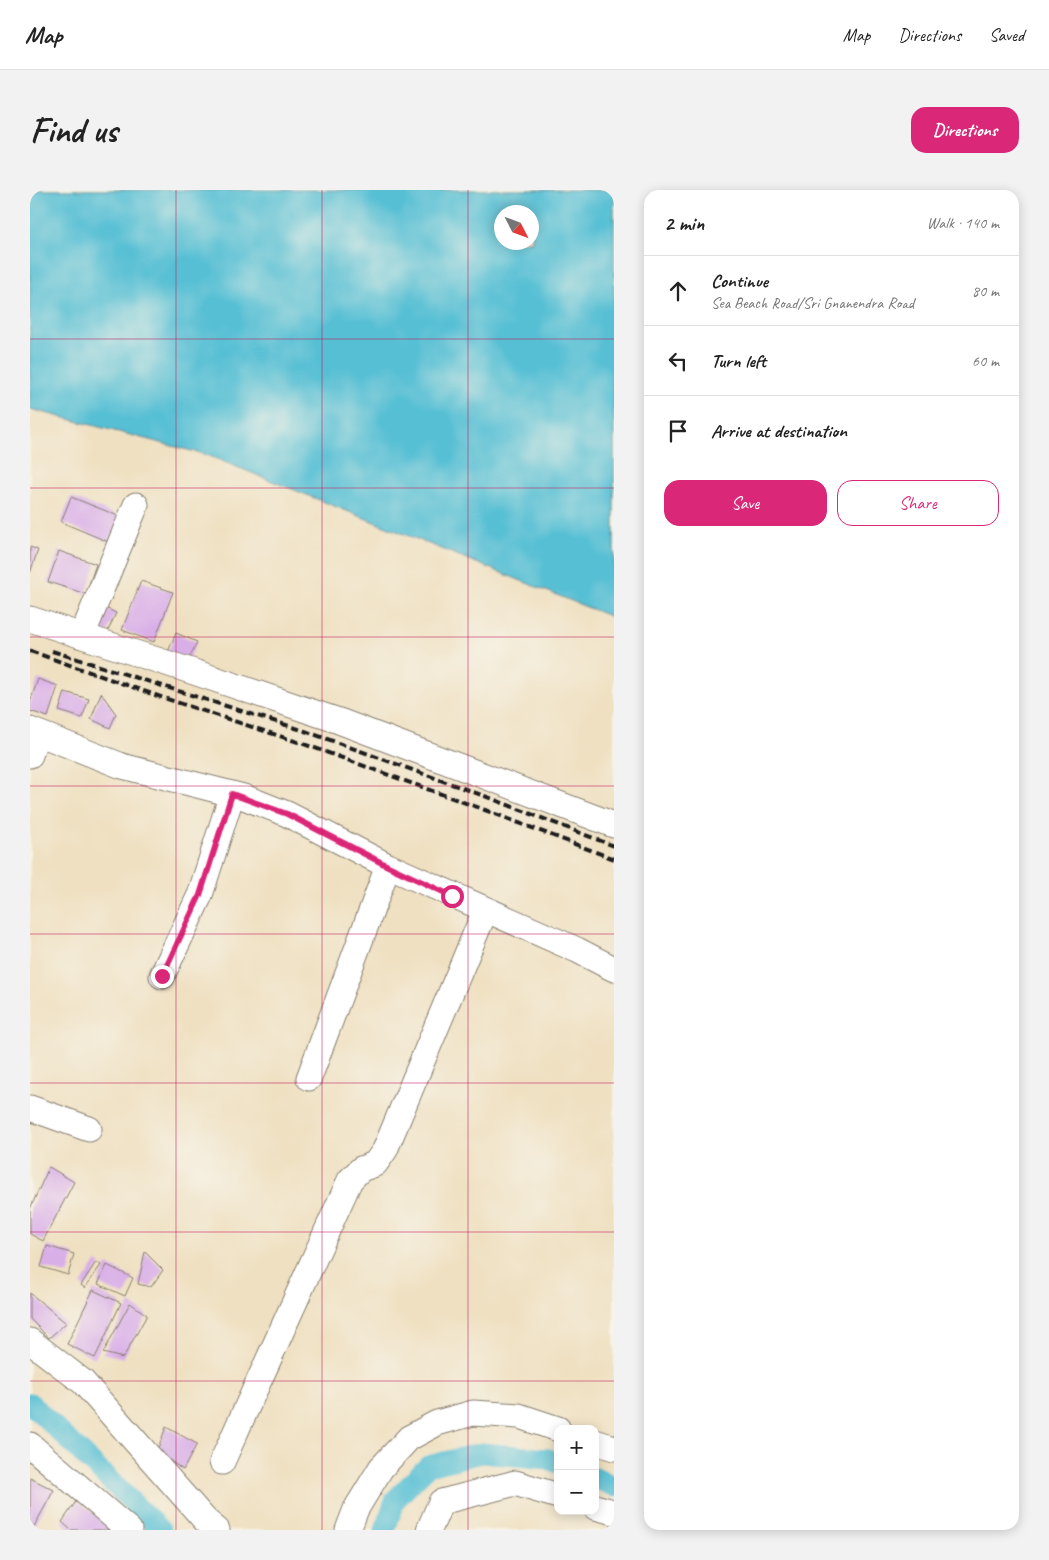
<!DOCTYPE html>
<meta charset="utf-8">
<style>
body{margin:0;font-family:Caveat,sans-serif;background:#f2f2f2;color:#222}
.controls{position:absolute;right:15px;bottom:15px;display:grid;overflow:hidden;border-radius:10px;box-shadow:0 2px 12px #0003}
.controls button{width:45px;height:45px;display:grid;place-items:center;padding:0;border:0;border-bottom:1px solid #e0e0e0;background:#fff;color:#222;font:25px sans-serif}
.compass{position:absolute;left:464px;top:15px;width:45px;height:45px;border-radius:50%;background:#fff;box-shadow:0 2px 12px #0003;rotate:132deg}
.stop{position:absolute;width:15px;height:15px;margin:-11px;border:4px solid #db2777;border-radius:50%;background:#fff}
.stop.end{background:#db2777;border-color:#fff;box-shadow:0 1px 5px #0008}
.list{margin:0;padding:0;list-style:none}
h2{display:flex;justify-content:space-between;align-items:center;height:65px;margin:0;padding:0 20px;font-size:21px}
h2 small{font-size:16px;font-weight:400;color:#767676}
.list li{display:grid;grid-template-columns:32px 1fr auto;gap:15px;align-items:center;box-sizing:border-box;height:70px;padding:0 20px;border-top:1px solid #e0e0e0}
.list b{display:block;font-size:19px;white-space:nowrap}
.list p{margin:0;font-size:16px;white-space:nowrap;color:#767676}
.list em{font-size:16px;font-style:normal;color:#767676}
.actions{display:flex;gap:10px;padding:15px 20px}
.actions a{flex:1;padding:11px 0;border:1px solid #db2777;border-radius:15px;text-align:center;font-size:18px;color:#db2777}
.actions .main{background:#db2777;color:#fff}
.icon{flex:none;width:28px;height:28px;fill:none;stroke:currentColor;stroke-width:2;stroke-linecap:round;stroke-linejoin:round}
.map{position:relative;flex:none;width:584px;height:1340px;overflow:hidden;border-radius:15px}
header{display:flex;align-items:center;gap:30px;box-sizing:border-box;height:70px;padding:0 25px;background:#fff;border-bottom:1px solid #e0e0e0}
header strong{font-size:24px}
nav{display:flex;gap:28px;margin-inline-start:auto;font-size:18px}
.intro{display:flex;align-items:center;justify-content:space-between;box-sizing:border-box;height:120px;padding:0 30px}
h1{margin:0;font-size:35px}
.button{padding:12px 22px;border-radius:15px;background:#db2777;color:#fff;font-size:18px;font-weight:700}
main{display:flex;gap:30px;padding:0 30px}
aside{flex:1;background:#fff;border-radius:15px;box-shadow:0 2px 12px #0003}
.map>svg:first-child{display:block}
.water{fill:#57bfd4;stroke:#3a6e78;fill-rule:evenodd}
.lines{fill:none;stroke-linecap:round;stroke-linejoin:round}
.canal{stroke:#57bfd4;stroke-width:21}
.building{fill:#d9afe8}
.minor-casing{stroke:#867e6e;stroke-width:27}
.minor{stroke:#fff;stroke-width:25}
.rail{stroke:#1c1c1c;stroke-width:4;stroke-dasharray:8 4;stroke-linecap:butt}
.route{stroke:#db2777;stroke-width:6}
.grid{fill:none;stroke:#c2185b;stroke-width:1;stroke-opacity:0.55}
</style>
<header>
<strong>Map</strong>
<nav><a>Map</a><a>Directions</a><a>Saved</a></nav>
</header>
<div class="intro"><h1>Find us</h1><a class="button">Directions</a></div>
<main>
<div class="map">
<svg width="584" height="1340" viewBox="0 0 584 1340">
<rect width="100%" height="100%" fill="#f7f3e8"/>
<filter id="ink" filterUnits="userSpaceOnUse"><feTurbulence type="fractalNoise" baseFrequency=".02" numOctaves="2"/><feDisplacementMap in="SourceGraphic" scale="10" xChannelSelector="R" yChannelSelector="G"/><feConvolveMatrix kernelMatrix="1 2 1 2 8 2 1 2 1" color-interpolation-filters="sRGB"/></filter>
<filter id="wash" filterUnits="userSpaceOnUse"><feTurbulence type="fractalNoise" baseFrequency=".0096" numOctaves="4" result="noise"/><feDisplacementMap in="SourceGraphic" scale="20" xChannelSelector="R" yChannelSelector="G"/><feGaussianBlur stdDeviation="1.12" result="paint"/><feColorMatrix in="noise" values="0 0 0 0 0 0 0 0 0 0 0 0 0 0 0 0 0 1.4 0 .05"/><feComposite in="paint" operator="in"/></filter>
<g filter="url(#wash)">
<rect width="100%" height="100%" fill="#efe0c1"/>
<!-- water -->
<path class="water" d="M0 0H584V428L177 265 0 219ZM472 22H502V52H472Z"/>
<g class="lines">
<!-- canal -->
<path class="canal" d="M0 1213 131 1340
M565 1288 584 1296
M355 1340 365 1310 398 1276 452 1263 518 1269 528 1273"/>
</g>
<g id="blocks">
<!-- building -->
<path class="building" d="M41 307 96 329 86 355 31 332Z
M0 357 8 360 0 383Z
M29 361 66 374 56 404 18 392Z
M111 391 143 402 124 452 92 440Z
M71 416 86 423 77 443 62 436Z
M146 443 167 452 157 473 137 464Z
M8 489 28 496 18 527 0 521V512Z
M35 502 59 509 52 528 29 521Z
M71 503 86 524 80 538 61 529Z
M19 977 44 992 13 1051 0 1044V1019Z
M17 1056 44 1064 38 1085 11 1077Z
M115 1062 133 1080 121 1097 108 1094Z
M66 1072 71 1075 55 1098 51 1095Z
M77 1075 103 1088 95 1106 68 1094Z
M63 1100 91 1113 65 1168 37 1154Z
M0 1103 36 1133 19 1148 0 1129Z
M100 1113 117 1125 93 1168 73 1163Z
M136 1237 167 1254 153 1280 127 1261Z
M0 1288 24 1300 2 1340H0Z
M47 1310 84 1340H41L32 1332Z"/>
</g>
</g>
<g filter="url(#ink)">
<use href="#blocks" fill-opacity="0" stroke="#867e6e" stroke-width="1"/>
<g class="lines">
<defs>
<path id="minor" d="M0 429 158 480 309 531 584 635
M52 446 106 315
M0 540 92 576 214 607 257 624 358 676 547 760 584 779
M0 565 7 543
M132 786 170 705 202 604
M279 888 358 676
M0 918 59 939
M0 1151 53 1192 175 1330 187 1340
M565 1252 584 1258
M0 1255 99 1340
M192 1272 320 990 331 979 345 974 355 960 455 721
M565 1317 584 1322
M318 1340 326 1319 351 1278 379 1248 407 1233 443 1223 489 1226 528 1239
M399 1340 411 1312 485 1293 528 1306"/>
</defs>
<!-- minor casing -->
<use href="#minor" class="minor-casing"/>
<!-- minor -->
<use href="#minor" class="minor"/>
<!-- rail -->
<path class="rail" d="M0 461 125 505 271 553 455 620 584 669
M22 461 275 541 460 608 584 656"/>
</g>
</g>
<g class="lines" filter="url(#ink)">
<!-- route -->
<path class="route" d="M132 786 170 705 202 604 257 624 358 676 422 706"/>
</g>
<!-- grid -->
<path class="grid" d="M146 0V1340M292 0V1340M438 0V1340M0 149H584M0 298H584M0 447H584M0 596H584M0 744H584M0 893H584M0 1042H584M0 1191H584"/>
</svg>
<div class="controls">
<button>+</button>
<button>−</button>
</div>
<svg class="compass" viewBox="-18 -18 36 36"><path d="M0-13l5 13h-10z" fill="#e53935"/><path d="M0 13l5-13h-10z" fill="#767676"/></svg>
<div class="stop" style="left:422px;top:706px"></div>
<div class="stop end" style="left:132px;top:786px"></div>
</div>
<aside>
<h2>2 min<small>Walk · 140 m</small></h2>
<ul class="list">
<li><svg class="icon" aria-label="ahead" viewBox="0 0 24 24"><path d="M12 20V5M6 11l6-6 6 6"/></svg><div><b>Continue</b><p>Sea Beach Road/Sri Gnanendra Road</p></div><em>80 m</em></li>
<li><svg class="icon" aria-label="left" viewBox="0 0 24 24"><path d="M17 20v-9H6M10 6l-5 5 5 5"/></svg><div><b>Turn left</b></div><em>60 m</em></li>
<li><svg class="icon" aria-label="arrive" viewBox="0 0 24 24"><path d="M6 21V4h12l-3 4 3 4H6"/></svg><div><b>Arrive at destination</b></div></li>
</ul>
<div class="actions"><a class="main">Save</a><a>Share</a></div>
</aside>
</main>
